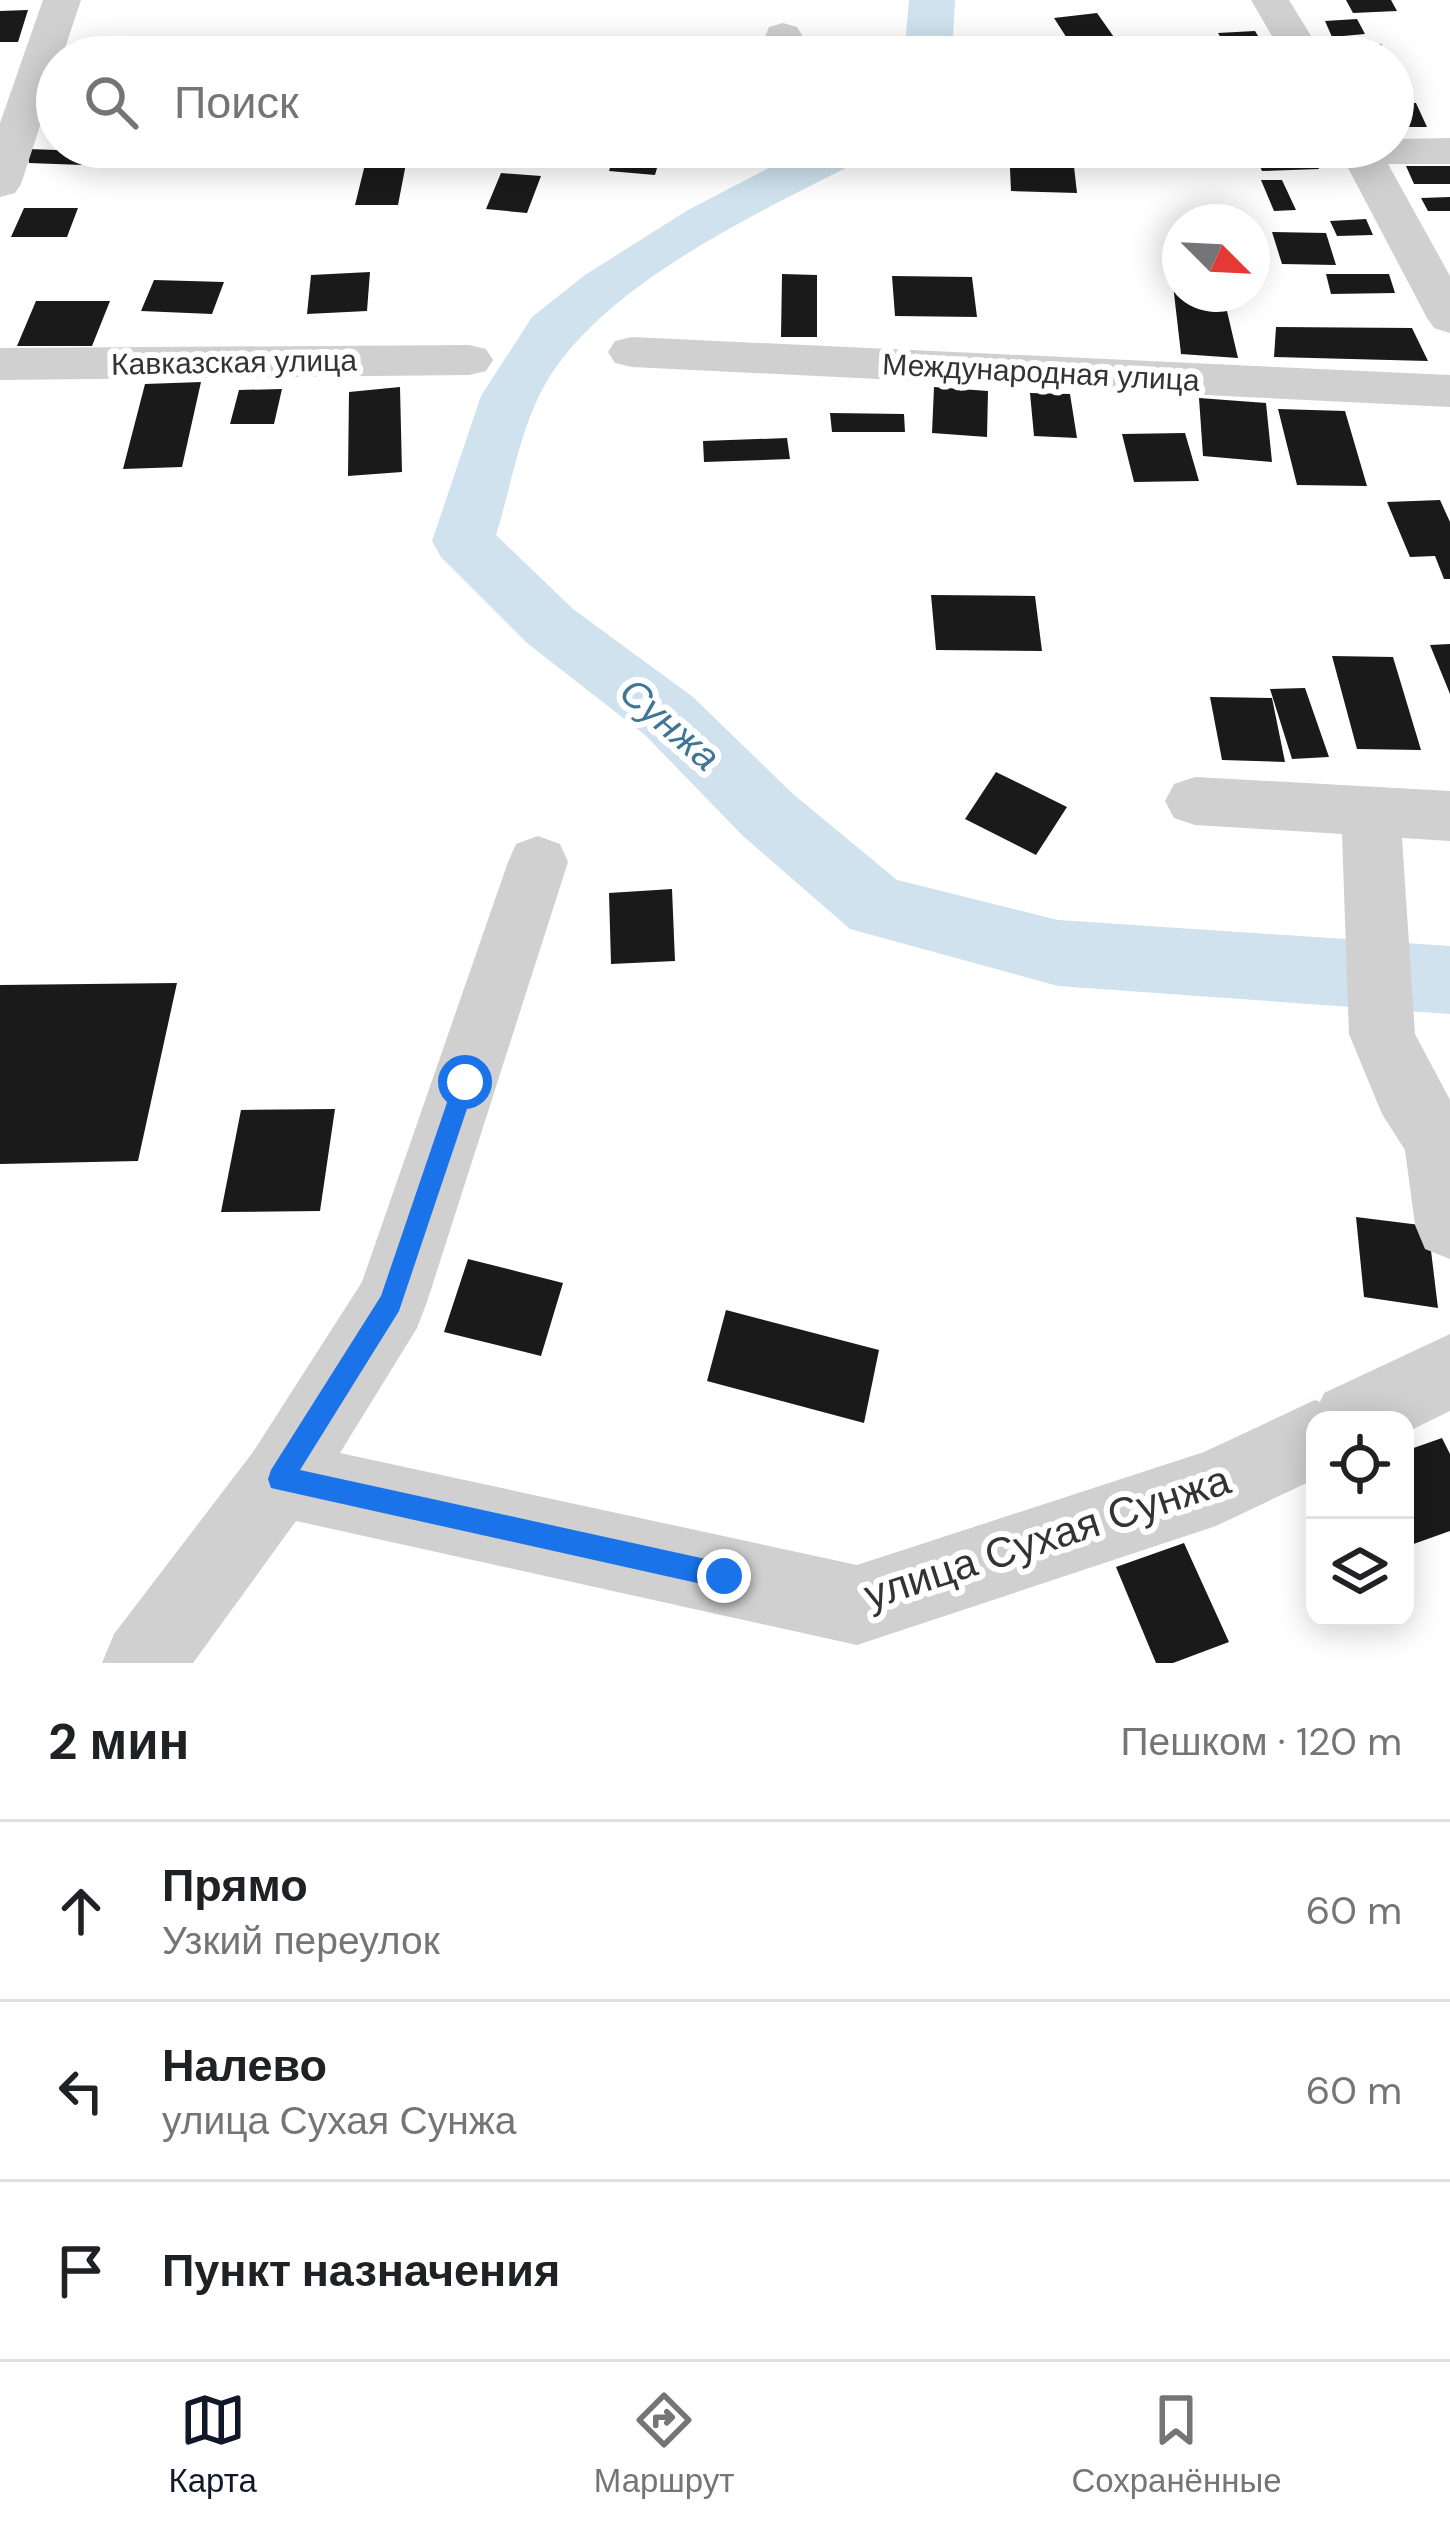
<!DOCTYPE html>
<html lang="ru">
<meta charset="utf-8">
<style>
body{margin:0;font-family:"DM Sans",sans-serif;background:#f6f6f6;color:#202124}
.controls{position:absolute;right:36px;bottom:36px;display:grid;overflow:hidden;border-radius:24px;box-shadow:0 6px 30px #0003}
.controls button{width:108px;height:108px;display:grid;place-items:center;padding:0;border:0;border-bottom:3px solid #e0e0e0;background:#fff;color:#202124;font:60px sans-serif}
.compass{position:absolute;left:1162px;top:204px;width:108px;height:108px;border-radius:50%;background:#fff;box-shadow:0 6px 30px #0003;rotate:114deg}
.stop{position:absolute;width:36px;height:36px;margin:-27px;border:9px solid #1a73e8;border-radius:50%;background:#fff}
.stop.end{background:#1a73e8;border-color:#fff;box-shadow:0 3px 12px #0008}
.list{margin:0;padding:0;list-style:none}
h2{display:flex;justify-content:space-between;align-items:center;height:156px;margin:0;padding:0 48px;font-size:51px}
h2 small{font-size:39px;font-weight:400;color:#757577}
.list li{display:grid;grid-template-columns:78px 1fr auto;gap:36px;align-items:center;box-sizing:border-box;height:180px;padding:0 48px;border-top:3px solid #e0e0e0}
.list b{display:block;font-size:45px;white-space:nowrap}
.list p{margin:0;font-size:39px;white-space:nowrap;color:#757577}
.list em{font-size:39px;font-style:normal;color:#757577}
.icon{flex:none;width:66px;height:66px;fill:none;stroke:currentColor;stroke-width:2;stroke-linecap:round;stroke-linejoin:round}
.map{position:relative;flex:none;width:1450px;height:1663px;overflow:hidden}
.search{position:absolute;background:#fff;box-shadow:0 6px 30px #0003;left:36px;right:36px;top:36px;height:132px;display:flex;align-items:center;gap:30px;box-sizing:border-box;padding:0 42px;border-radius:66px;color:#757577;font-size:45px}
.sheet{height:696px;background:#fff}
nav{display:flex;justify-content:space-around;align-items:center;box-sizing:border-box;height:168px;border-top:3px solid #e0e0e0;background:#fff;font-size:33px;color:#757577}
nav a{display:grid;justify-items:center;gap:6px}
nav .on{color:#111827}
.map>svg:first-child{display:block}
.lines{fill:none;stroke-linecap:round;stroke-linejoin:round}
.river{fill:#cfe2ee;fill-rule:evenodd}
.building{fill:#1a1a1a}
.minor{fill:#d0d0d0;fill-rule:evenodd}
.route{fill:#1a73e8}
.labels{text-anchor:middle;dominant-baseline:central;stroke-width:12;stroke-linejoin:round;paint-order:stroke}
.far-street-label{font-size:30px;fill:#333;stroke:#fff}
.water-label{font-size:39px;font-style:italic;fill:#3f7597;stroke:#fff}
.near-street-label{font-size:42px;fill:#333;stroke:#fff}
</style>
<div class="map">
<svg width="1450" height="1663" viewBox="0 0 1450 1663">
<rect width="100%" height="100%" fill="#fff"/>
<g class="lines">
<!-- river -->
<path class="river" d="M909 0H955L952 57H904Z
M809 147H872L865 158C761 212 594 286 540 394 519 436 510 490 496 535L573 609 693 697 793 794 897 880 1058 920 1450 946V1014L1058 986 850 929 743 836 645 735 527 643 441 557 432 541 481 396 532 317 585 275 688 210Z"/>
</g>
<!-- building -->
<path class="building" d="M1346 0H1391L1397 11 1353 13Z
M28 10 18 42H0V11Z
M1097 13 1116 40 1072 46 1054 18Z
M1357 19 1365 34 1332 37 1325 21Z
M1255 31 1271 57H1232L1218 33Z
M460 40 517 43 513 57H454Z
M1381 44 1389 57H1335L1329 47Z
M1393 102 1416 103 1427 127H1393Z
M616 147H663L655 175 609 171Z
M1009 147 1072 149 1077 193 1011 191Z
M1251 147H1309L1319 169 1262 171Z
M369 148H409L398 205H355Z
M27 149 117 152 110 166 29 163Z
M1406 166H1450V184H1414Z
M501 173 541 176 527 213 486 209Z
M1261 180H1282L1296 210 1274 211Z
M1450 197V211H1428L1421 198Z
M24 208H78L67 237H11Z
M1366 219 1373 235 1337 236 1330 221Z
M1272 232 1326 233 1336 265 1282 264Z
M370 272 367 311 307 314 311 275Z
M782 274 817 275V337H781Z
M1326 274H1389L1395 293 1331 294Z
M892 276 972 277 977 317 895 316Z
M1172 276 1180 277V294H1223L1238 358 1181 354Z
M154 280 224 282 212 314 141 311Z
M36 301H110L92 346H17Z
M1276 327 1412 328 1428 361 1274 357Z
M201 382 182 467 123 469 145 384Z
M400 387 402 472 348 476 349 392Z
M934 387 988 391 987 437 932 433Z
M282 389 274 424H230L239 390Z
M1030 393 1070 394 1077 438 1034 436Z
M1199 398 1266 403 1272 462 1203 456Z
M1278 409 1345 411 1367 486 1297 485Z
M830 413 904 414 905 432H832Z
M1185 433 1199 481 1134 482 1122 434Z
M787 438 790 459 704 462 703 441Z
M1440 500 1450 522V579H1444L1435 556 1410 557 1387 502Z
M931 595 1035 596 1042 651 936 650Z
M1450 644V694L1430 645Z
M1332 656 1393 657 1421 750 1357 749Z
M1305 688 1329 757 1292 759 1270 689Z
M1210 697 1272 698 1285 762 1222 760Z
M996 772 1067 807 1036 855 965 819Z
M672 889 675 961 611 964 609 893Z
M177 983 138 1161 0 1164V985Z
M335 1109 320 1211 221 1212 241 1110Z
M1356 1217 1428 1226 1438 1308 1364 1297Z
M468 1259 563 1283 541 1356 444 1332Z
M726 1310 879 1350 864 1423 707 1381Z
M1442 1438 1450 1454V1531L1405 1547V1451Z
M1184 1543 1229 1642 1173 1663H1156L1116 1567Z"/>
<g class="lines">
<!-- minor -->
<path class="minor" d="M43 0H81L62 57H57V74L21 184 15 193 0 197V123Z
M1251 0H1289L1324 57H1284Z
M783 23 797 27 802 35 797 57H757L769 27Z
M1450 138V164H1388L1450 276V333L1434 328 1427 318 1337 147H1393V139Z
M632 337 1450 375V407L632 367 615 363 608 352 615 341Z
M469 345 486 349 493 360 486 371 469 375 0 380V348Z
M1195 777 1450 791V841L1402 838 1415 1034 1450 1100V1259L1425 1249 1415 1225 1405 1150 1382 1114 1349 1034 1342 834 1195 825 1174 818 1165 801 1174 784Z
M538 836 560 844 568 862 427 1302 417 1328 340 1453 857 1565 1204 1452 1315 1400 1320 1402 1324 1393 1450 1334V1411L1405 1433V1420H1315V1479L1216 1526 857 1645 296 1521 193 1663H102L114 1634 253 1452 362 1282 508 862 516 844Z"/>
</g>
<!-- route -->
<path class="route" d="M465 1072 476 1082 399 1311 300 1470 724 1563 733 1567 737 1576 733 1585 724 1589 271 1488 268 1479 271 1470 381 1296 454 1082Z"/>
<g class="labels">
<!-- far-street labels -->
<g class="far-street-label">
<text transform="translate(234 362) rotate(-1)">Кавказская улица</text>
<text transform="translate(1041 372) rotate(3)">Международная улица</text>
</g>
<!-- water labels -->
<g class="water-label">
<text transform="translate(670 724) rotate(41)">Сунжа</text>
</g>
<!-- near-street labels -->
<g class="near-street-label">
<text transform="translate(1047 1537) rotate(-18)">улица Сухая Сунжа</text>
</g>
</g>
</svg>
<div class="controls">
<button><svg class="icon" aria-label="locate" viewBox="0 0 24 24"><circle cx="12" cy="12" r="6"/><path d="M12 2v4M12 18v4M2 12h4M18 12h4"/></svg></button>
<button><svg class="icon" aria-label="layers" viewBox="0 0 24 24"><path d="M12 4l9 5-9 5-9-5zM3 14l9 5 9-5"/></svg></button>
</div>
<svg class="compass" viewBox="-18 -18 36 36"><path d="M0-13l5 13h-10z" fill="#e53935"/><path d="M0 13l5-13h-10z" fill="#757577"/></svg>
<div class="stop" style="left:465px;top:1082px"></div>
<div class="stop end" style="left:724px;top:1576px"></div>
<div class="search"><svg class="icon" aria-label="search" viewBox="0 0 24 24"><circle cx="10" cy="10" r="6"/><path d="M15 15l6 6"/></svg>Поиск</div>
</div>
<section class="sheet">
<h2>2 мин<small>Пешком · 120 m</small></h2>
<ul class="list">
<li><svg class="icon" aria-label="ahead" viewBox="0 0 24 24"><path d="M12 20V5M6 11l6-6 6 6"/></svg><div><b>Прямо</b><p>Узкий переулок</p></div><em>60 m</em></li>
<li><svg class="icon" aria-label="left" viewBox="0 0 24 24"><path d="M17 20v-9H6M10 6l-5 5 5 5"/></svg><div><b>Налево</b><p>улица Сухая Сунжа</p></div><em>60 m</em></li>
<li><svg class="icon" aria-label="arrive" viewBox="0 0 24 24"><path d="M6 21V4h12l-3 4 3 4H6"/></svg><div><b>Пункт назначения</b></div></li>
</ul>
</section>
<nav>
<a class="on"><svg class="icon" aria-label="map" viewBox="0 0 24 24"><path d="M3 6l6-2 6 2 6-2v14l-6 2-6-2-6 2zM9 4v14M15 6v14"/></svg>Карта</a>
<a><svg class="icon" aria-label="directions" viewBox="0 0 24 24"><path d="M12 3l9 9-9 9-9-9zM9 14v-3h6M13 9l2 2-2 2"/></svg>Маршрут</a>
<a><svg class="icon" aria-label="saved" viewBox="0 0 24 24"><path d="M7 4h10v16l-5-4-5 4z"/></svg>Сохранённые</a>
</nav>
